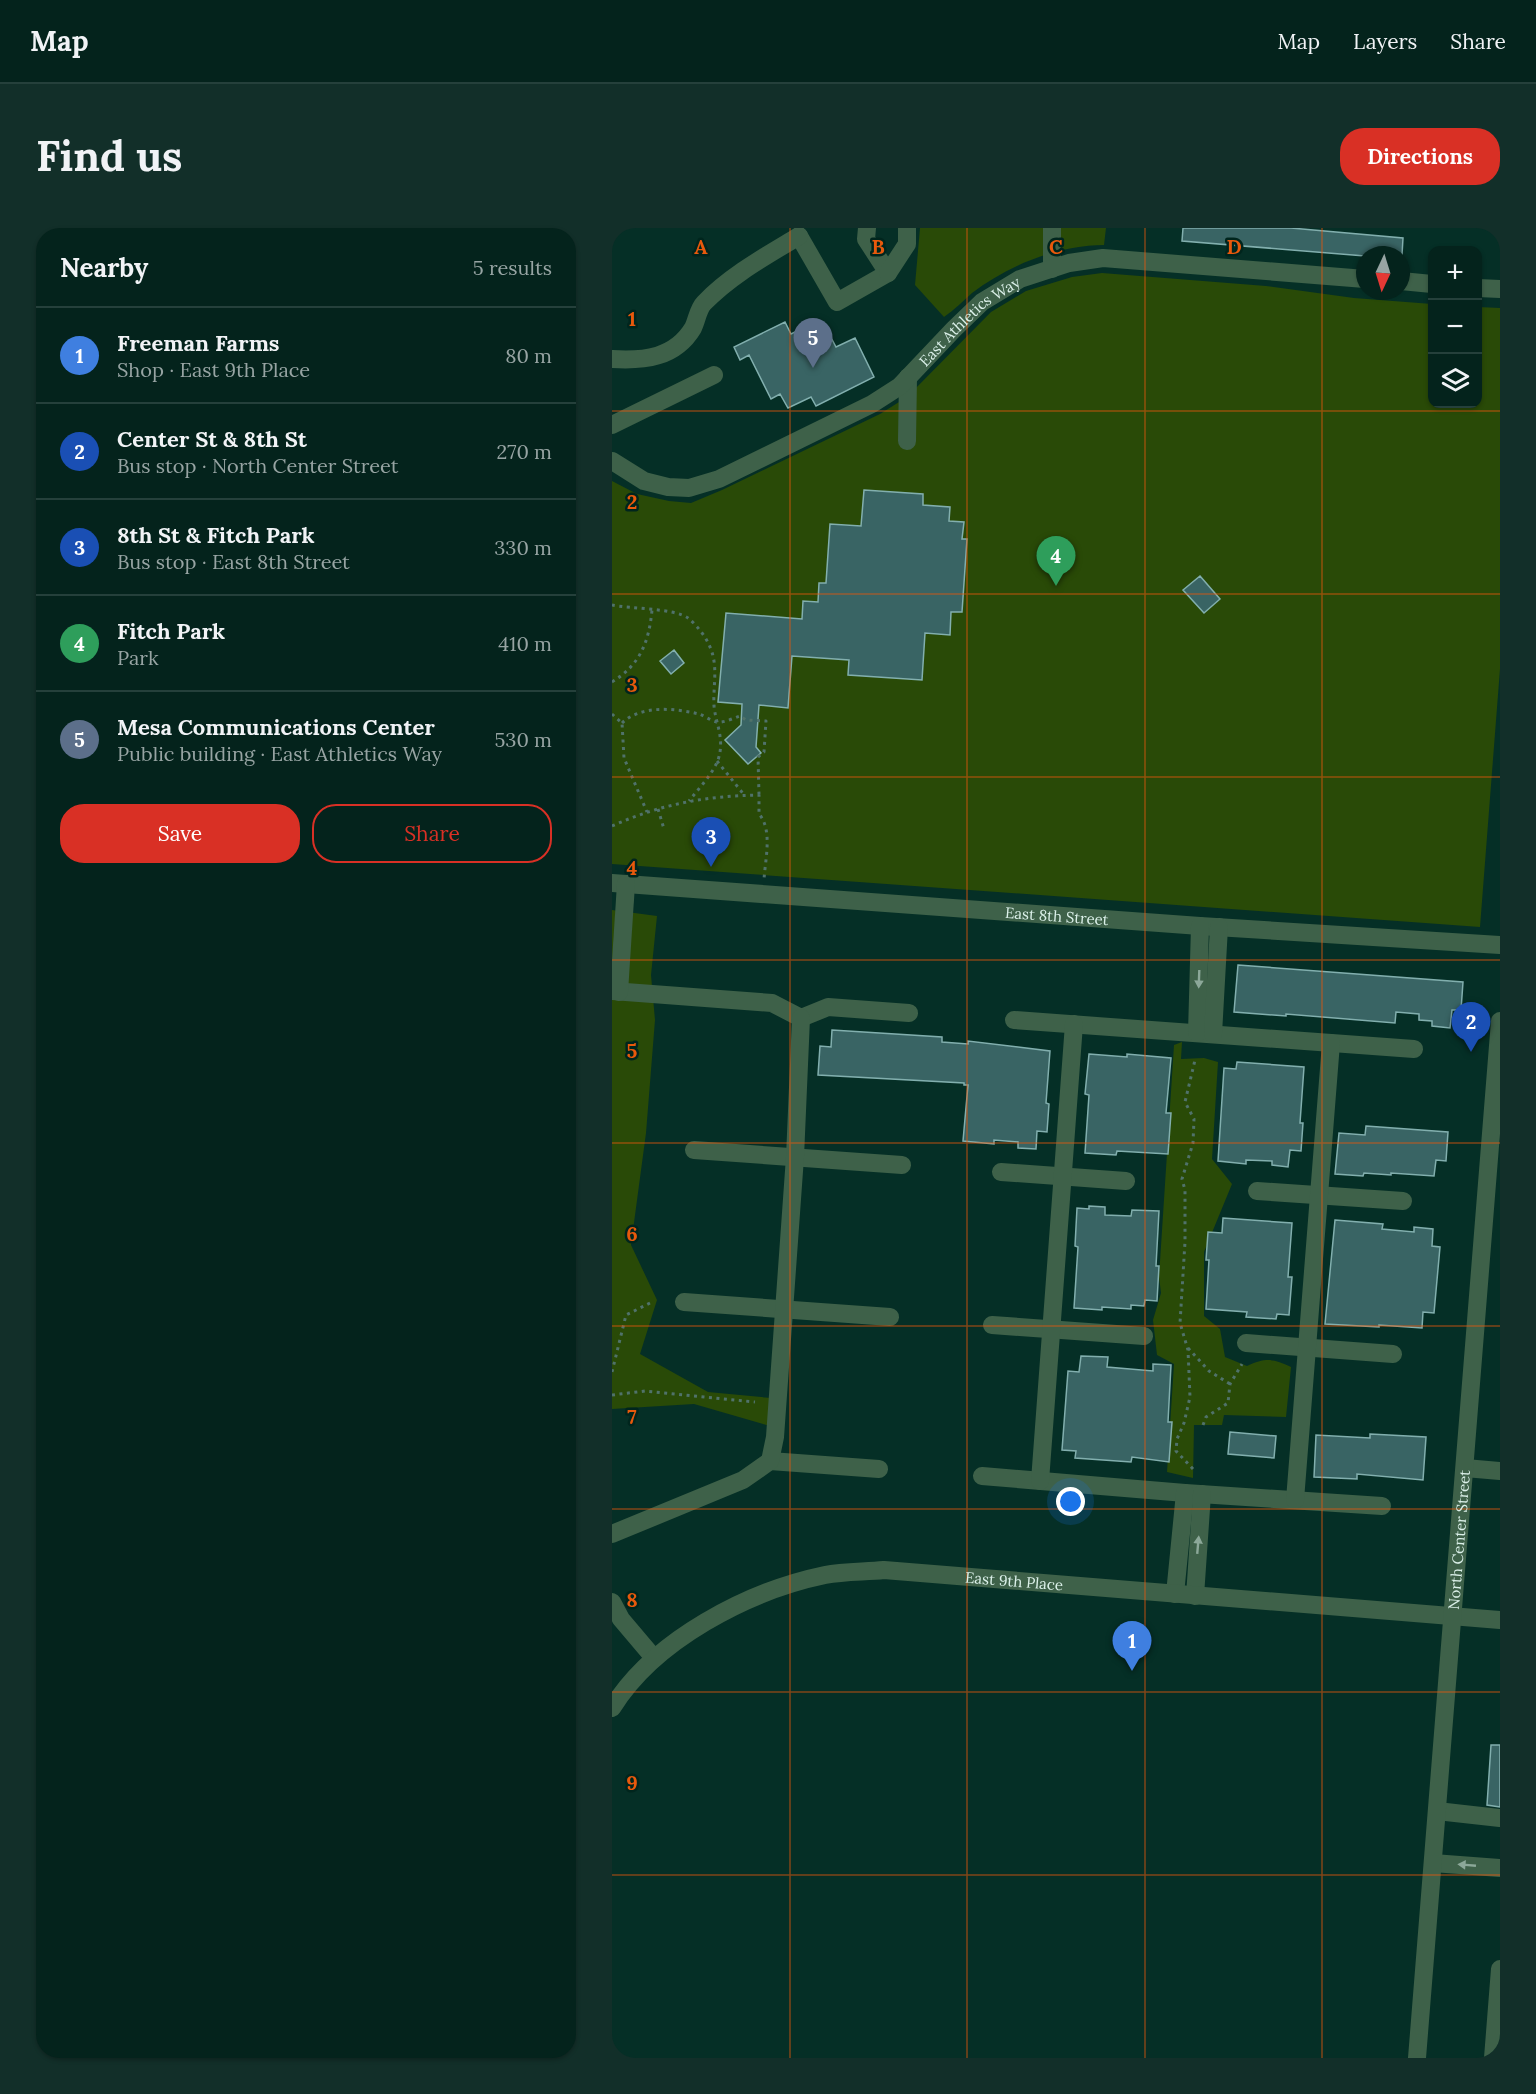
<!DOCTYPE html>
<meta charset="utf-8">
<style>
body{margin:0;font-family:Lora,serif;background:#122f29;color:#f1f3f6}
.controls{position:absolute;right:18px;top:18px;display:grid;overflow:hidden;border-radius:12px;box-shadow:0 2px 4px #0004}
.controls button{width:54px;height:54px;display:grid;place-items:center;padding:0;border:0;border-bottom:2px solid #25403b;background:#04231c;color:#f1f3f6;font:30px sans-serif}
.compass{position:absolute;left:744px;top:18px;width:54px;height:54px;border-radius:50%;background:#04231c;box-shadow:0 2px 4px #0004;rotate:184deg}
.you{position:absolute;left:459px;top:1274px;width:21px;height:21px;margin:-15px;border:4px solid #fff;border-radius:50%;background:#1a73e8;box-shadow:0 0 0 9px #1a73e833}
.badge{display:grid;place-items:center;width:39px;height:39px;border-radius:50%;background:#d93025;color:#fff;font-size:20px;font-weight:700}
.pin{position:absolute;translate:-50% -50px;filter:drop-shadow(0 2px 3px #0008)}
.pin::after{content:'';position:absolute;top:32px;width:21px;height:18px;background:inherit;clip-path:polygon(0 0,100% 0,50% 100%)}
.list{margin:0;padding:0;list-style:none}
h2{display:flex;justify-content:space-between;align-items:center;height:78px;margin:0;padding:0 24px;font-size:26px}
h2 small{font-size:20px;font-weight:400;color:#97a4a3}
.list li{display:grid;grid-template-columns:39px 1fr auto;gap:18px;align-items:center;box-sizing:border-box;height:96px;padding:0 24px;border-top:2px solid #25403b}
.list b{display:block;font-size:22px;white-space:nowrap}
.list p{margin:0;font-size:20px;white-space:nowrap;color:#97a4a3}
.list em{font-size:20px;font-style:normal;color:#97a4a3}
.actions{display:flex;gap:12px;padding:18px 24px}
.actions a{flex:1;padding:14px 0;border:2px solid #d93025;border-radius:24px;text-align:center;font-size:21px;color:#d93025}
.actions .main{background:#d93025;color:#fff}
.icon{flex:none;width:33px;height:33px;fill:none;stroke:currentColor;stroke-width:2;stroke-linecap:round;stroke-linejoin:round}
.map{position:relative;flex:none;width:888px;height:1830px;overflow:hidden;border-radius:24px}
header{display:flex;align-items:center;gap:36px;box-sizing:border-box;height:84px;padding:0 30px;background:#04231c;border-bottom:2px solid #25403b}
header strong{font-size:28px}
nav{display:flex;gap:33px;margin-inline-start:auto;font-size:21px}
.intro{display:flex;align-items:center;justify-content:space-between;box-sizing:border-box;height:144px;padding:0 36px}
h1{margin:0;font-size:42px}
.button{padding:15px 27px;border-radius:24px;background:#d93025;color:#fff;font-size:21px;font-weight:700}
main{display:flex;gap:36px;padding:0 36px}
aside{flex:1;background:#04231c;border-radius:24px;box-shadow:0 2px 4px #0004}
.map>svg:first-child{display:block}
.green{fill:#294a07}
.building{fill:#396464;stroke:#82afae;stroke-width:1.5}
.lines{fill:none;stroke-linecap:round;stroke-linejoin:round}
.path{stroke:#50726a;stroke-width:3;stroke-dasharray:3 4.5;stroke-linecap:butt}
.minor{stroke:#3e6149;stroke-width:18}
.oneway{fill:#8ca899}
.grid{fill:none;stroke:#e8590c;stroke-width:1.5;stroke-opacity:0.55}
.labels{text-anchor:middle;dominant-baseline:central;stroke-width:5;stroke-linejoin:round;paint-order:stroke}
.street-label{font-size:15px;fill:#dbf0e9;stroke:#00251d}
.grid-label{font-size:20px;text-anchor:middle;font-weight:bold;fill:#e8590c;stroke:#00251d;stroke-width:5;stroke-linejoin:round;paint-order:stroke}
</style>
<header>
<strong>Map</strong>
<nav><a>Map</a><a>Layers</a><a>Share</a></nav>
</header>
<div class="intro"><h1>Find us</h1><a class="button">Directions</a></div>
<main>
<aside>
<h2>Nearby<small>5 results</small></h2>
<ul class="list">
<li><span class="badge" style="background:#3f7fe0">1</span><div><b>Freeman Farms</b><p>Shop · East 9th Place</p></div><em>80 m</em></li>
<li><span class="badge" style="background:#1a4fb4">2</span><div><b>Center St &amp; 8th St</b><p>Bus stop · North Center Street</p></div><em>270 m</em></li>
<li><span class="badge" style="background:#1a4fb4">3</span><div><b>8th St &amp; Fitch Park</b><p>Bus stop · East 8th Street</p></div><em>330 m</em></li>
<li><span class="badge" style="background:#2e9e5b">4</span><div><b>Fitch Park</b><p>Park</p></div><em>410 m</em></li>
<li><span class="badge" style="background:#5c6f8a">5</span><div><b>Mesa Communications Center</b><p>Public building · East Athletics Way</p></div><em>530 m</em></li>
</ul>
<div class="actions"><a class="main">Save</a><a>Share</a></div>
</aside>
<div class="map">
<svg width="888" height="1830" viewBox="0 0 888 1830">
<rect width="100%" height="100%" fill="#052f26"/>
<!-- green -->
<path class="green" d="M308 0H494L492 17C446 17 397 37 360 65 351 73 342 82 332 89L303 57Z
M490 45 654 58 742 70 820 76V176H866V79L888 80V441L868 699 0 636V253L25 266 57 273 79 275 110 262 268 186 295 169 379 84 414 63 460 49Z
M0 682 45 688 39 747 43 792 34 905 19 1017 45 1072 28 1126 96 1164 159 1170 158 1198 82 1176 0 1181Z
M570 814 569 831 592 830 606 834 600 931 620 956 592 1024V1088L608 1101 613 1129 635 1138C653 1130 661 1130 679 1139L674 1189 612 1187 610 1197H582L581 1250 555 1244 562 1136 545 1127 541 1092 549 1065 547 1049 562 817Z"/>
<!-- building -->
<path class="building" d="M571 0H679L791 10 790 27 753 28 570 13Z
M173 94 179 106 191 100 197 111 215 102 224 119 243 110 262 149 204 178 199 169 176 180 168 166 159 171 137 127 128 132 122 119Z
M252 262 311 266V277L338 279 337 293 352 294 350 311H355L350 384H339L338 407 313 405 310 452 236 447 237 432 180 428 176 480 147 477 144 519 149 525 136 536 113 512 129 497 130 476 106 474 114 385 190 391 191 373 206 374 207 355H214L218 296 249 298Z
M588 348 608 371 592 385 571 362Z
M62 422 72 435 59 446 48 433Z
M626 737 851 754 849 782H840L838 800 820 798V793L807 792V786L784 784 783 795 674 786V788L622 784Z
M220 802 330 809V814L356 816V813L438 823 434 875 437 876 435 904 425 903 424 921 406 920V914L382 912V916L351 913 356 857H352V855L206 847 208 818 219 819Z
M477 826 515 829V826L559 830 554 885H559L556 926 505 923 504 927 473 925 477 867 473 866Z
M625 834 692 839 688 895H691L689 923 678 922 676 939 660 937V933L634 932V936L606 933 612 840 624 841Z
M754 898 836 904 834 933 824 932 822 948 779 945V947L752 945 751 948 723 946 727 905 753 907Z
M477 978 493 979V987L519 988 520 982 547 983 544 1038H547L545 1073 533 1072 532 1078 519 1077V1081L490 1079V1082L462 1080 466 1019 463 1018 465 980 477 981Z
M611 990 680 995 676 1049H680L677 1087 665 1086 664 1091 634 1089 635 1084 594 1081 597 1032H594L596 1004 610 1005Z
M723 992 771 996 770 1001 802 1004V999L821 1001 820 1018 828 1019 822 1085 811 1084 810 1100 767 1097V1099L713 1096Z
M469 1128 496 1129 495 1139 541 1143V1136L559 1137 556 1194H560L557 1234 520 1229 519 1234 463 1230 464 1223 450 1222 456 1143 467 1144Z
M618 1204 664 1208 662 1230 616 1226Z
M758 1206 814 1209 811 1252 745 1246V1251L702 1249 704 1207 758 1210Z
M879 1517H888V1579L875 1577Z"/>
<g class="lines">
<!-- path -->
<path class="path" d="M0 377C19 381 62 380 76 390 87 399 98 414 101 428 105 444 101 462 102 478 104 497 113 511 106 532 100 547 87 560 77 573
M0 454C28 437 37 414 40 382
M0 486 10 495 12 530 35 584
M10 495C29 477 62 480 87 486 93 488 99 493 105 494 113 495 121 490 128 488L134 492 154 493 152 524 146 529 147 567
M105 533 133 568
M46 581 52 601
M0 598C49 576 94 568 147 567V586C161 602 153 632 152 652
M576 1120 597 1143 618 1156
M0 1144 14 1087 38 1075
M0 1167 33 1163 143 1174
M591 1197 594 1189 616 1175 618 1156 630 1136
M581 1241 564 1223 565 1211 572 1195 578 1169 576 1122 568 1095 573 1014V962L570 951 581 915 582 891 573 874 583 832"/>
<!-- minor -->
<g class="minor">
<path d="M187 8 225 74 276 45 254 11 255 0"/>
<path d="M440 41V0"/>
<path d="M276 45 295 16V0"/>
<path d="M789 53 820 56"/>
<path d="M866 60 888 61"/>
<path d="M0 131C32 133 63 130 81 100 85 92 86 81 92 75 119 47 154 28 187 8"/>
<path d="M0 197 102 147"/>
<path d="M295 213 296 149"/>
<path id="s1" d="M0 233 32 253 56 259 77 260 107 251 260 176 288 158 342 101 370 74 408 51 457 35 491 30 753 51"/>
<path id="s2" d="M0 655 588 698 888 717"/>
<path d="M0 763 160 775 189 790 216 779 297 785"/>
<path d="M7 764 14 656"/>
<path d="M402 792 802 821"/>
<path d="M585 805 588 698"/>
<path d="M601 806 607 699"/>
<path d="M82 922 290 937"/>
<path d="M389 944 514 953"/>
<path d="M645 963 791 973"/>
<path d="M72 1074 278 1089"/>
<path d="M380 1097 532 1108"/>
<path d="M634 1115 781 1126"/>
<path d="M158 1233 267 1241"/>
<path d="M853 1240 888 1243"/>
<path d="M370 1248 573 1265 770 1278"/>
<path d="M428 1253 462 796"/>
<path d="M683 1272 719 815"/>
<path d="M0 1306 131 1252 158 1233 163 1209 183 929 189 790"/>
<path d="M563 1366 573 1265"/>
<path d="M583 1368 590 1266"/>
<path d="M0 1374 9 1391 42 1430"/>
<path id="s3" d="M0 1480C42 1412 136 1363 213 1347 232 1343 253 1344 272 1342L888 1392"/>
<path d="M825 1583 888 1590"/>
<path d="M821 1635 888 1640"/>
<path id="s4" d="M805 1830 888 793"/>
<path d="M881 1830 888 1741"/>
</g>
</g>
<!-- one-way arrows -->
<defs><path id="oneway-solid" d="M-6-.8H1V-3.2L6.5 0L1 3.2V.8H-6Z" transform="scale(1.5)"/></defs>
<g class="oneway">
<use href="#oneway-solid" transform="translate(587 751) rotate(92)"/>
<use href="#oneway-solid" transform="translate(586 1317) rotate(-85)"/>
<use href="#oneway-solid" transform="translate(855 1637) rotate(-175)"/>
</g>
<!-- grid -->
<path class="grid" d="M178 0V1830M355 0V1830M533 0V1830M710 0V1830M0 183H888M0 366H888M0 549H888M0 732H888M0 915H888M0 1098H888M0 1281H888M0 1464H888M0 1647H888"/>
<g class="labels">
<!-- street labels -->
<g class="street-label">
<text stroke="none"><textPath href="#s1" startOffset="414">East Athletics Way</textPath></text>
<text stroke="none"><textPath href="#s2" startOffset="446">East 8th Street</textPath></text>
<text stroke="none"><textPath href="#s4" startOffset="520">North Center Street</textPath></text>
<text stroke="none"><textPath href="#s3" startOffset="447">East 9th Place</textPath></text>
</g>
</g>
<g class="grid-label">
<text x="89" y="26">A</text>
<text x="266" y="26">B</text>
<text x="444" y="26">C</text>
<text x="622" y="26">D</text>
<text x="20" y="98">1</text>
<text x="20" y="281">2</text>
<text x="20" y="464">3</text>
<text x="20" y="647">4</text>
<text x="20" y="830">5</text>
<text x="20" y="1013">6</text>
<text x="20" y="1196">7</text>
<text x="20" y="1379">8</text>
<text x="20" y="1562">9</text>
</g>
</svg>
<div class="controls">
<button>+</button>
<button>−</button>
<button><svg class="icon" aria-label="layers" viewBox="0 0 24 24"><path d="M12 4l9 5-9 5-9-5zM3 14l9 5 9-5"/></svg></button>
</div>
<svg class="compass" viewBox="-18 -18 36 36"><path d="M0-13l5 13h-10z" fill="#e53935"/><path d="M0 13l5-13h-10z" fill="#97a4a3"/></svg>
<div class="you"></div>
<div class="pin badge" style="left:520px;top:1443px;background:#3f7fe0">1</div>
<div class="pin badge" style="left:859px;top:824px;background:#1a4fb4">2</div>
<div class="pin badge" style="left:99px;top:639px;background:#1a4fb4">3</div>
<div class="pin badge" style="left:444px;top:358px;background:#2e9e5b">4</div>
<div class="pin badge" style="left:201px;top:140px;background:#5c6f8a">5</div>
</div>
</main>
